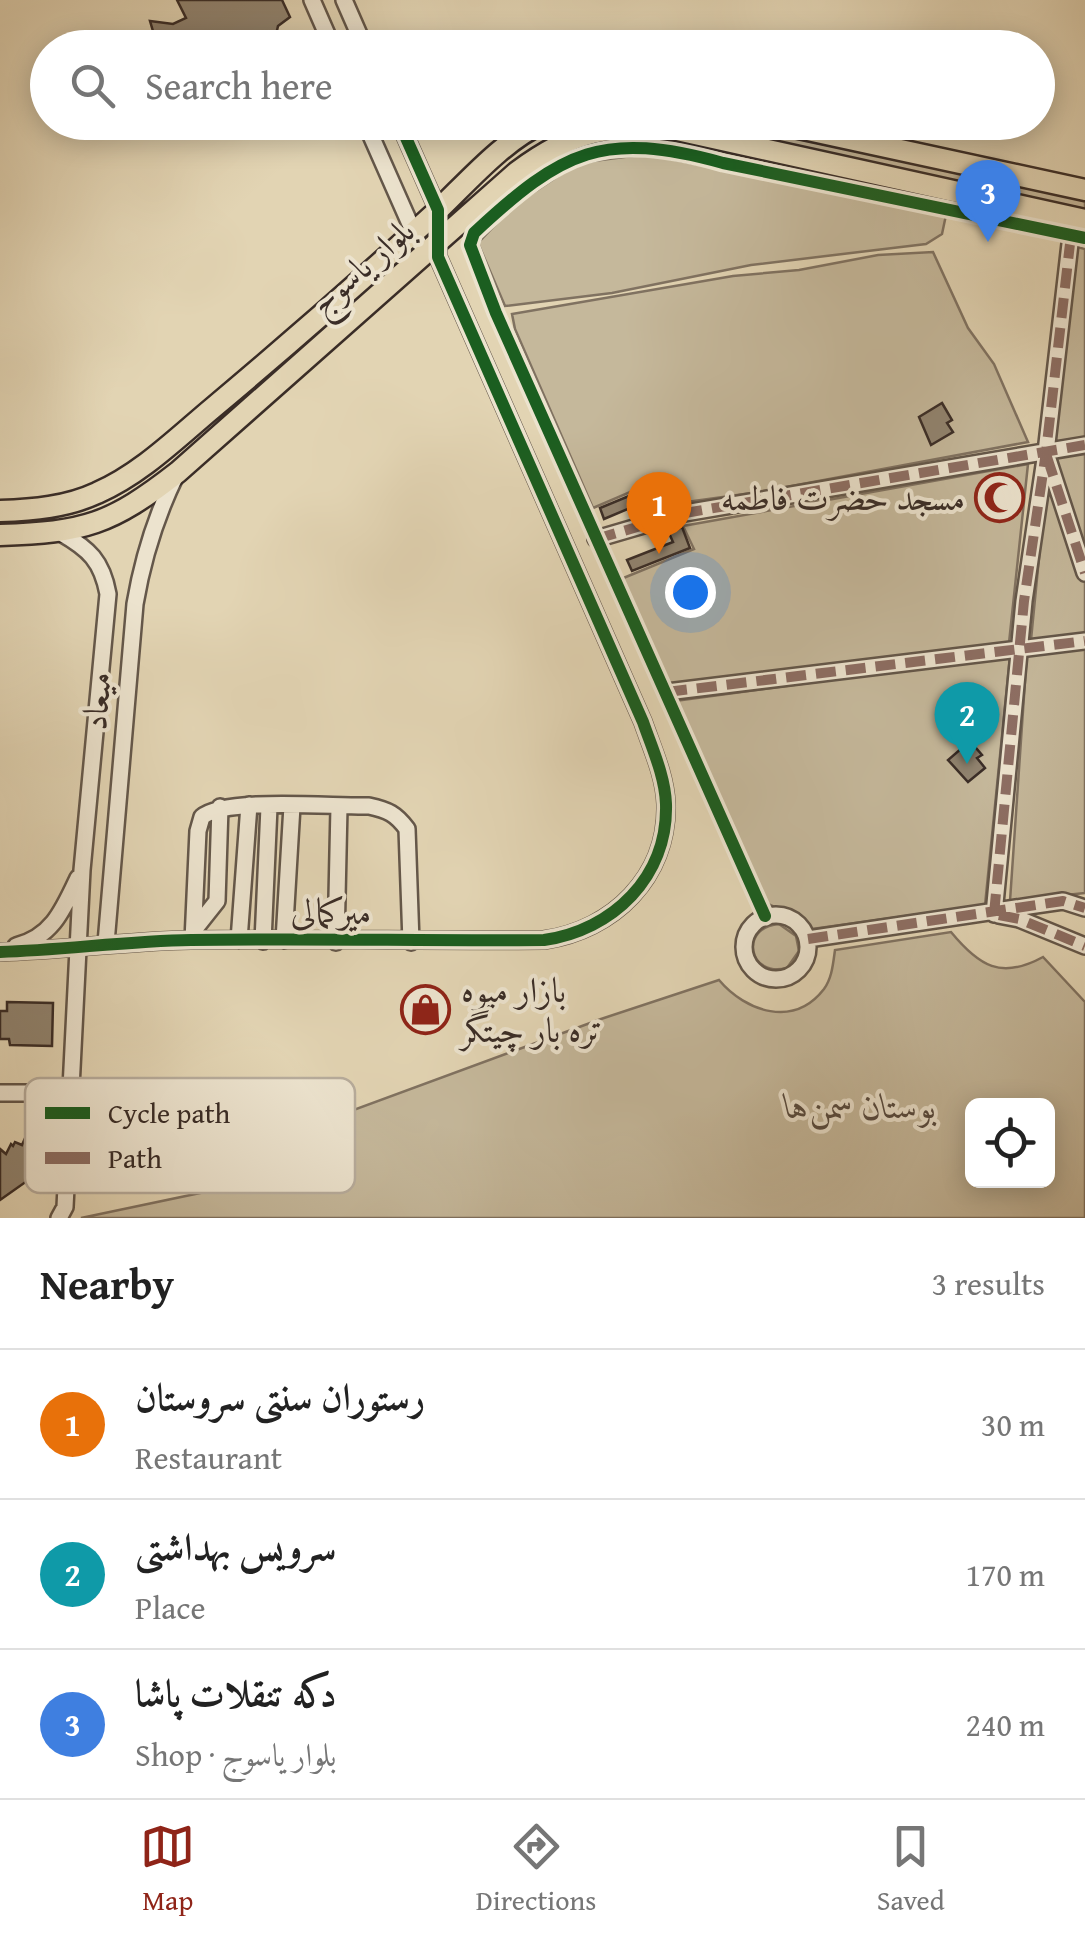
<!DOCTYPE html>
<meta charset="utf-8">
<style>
body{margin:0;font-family:"Gentium Book Plus",Amiri,serif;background:#f2f2f2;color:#222}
.controls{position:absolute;right:30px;bottom:30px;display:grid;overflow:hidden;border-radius:15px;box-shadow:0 5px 25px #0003}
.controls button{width:90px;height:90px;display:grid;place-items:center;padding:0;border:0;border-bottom:2px solid #e0e0e0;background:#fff;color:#222;font:50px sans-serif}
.you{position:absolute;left:690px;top:592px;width:35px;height:35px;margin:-25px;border:8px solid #fff;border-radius:50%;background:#1a73e8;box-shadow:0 0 0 15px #1a73e833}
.badge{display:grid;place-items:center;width:65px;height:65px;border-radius:50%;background:#8f2418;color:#fff;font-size:32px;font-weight:700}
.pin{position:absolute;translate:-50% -82px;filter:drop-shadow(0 2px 5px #0008)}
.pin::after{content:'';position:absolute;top:52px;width:35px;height:30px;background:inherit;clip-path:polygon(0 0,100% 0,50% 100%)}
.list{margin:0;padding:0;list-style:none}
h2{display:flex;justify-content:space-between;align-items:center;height:130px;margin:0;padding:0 40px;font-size:42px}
h2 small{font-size:32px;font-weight:400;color:#767676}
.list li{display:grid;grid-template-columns:65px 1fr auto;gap:30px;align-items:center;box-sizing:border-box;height:150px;padding:0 40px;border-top:2px solid #e0e0e0}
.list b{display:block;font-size:38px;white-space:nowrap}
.list p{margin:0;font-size:32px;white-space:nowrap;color:#767676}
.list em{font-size:32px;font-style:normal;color:#767676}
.icon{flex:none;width:55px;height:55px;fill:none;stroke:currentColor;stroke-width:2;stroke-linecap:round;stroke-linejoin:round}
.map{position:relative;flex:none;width:1085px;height:1218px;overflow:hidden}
.search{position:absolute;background:#fff;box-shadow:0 5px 25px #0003;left:30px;right:30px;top:30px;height:110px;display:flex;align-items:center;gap:25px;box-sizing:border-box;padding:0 35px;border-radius:55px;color:#767676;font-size:38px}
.sheet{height:580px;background:#fff}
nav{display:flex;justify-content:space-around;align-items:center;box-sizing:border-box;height:140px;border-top:2px solid #e0e0e0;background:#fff;font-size:28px;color:#767676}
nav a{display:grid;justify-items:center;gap:5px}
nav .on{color:#8f2418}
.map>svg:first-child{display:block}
.green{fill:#c5b89b;stroke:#807261;stroke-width:2.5;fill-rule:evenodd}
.building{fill:#918470;stroke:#3a2d27;stroke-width:2.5}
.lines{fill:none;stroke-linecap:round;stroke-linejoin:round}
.minor-casing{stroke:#64574a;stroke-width:20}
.major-casing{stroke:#3a2d27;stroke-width:25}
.minor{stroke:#ece3ce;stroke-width:15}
.major{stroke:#e2d4b3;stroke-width:20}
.quiet{stroke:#8d6e63;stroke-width:10;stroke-dasharray:20 10;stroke-linecap:butt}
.cycleway-casing{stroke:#ece3ce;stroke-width:19}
.cycleway{stroke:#1b5e20;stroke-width:12}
.labels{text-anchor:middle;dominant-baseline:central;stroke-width:8;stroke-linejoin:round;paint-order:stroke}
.street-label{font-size:35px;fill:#3a2d27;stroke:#ece3ce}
.poi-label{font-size:35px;fill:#3a2d27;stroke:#ece3ce;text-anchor:end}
.park-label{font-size:35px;font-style:italic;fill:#56493e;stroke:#ece3ce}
.key{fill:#ece3ce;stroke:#b7ac9c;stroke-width:2.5}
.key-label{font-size:28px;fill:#3a2d27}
</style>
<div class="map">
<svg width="1085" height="1218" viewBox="0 0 1085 1218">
<rect width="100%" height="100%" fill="#e2d4b3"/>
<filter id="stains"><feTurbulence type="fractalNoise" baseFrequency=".002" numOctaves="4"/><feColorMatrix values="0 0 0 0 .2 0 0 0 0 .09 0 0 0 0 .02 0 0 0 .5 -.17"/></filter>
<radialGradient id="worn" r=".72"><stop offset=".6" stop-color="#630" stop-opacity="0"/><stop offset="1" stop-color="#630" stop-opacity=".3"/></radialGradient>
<!-- green -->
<path class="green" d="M674 123H722L1085 199V209Z
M647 154 946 215 942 234 926 244 751 265 612 293 505 306 478 243 513 206 578 163Z
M1074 246 1085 249V438L1050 442Z
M933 252 968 328 994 364 1028 442 759 492 672 504 658 480 593 508 515 329 512 314 733 276 799 270 878 255Z
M1085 451V634L1031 640 1049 456Z
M1028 464 1009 643 668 685 621 579 694 549 683 526Z
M1085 647V893L1010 901 1027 652Z
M1010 656 985 905 812 929C792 906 775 913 757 896L675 701Z
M779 924 796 936 799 951 787 968C748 978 739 927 779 924Z
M951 932C979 966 1001 980 1043 957L1085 1002V1218H81L238 1185 299 1130 601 1019 719 980C746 1012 794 1028 824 989 832 978 833 964 835 950ZM972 1106H1048V1180H972Z"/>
<!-- building -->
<path class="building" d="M177 0H282L290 17 278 26 273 48H158L150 21 173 24 186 18Z
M942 403 952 420 947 423 953 432 931 445 919 417Z
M994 477 1007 480 1015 486 1021 504 1017 514 995 517 980 499 983 486Z
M658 484 666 505 653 510 649 500 604 519 600 508Z
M682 527 690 548 632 571 627 560 673 542 669 533Z
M970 741 982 755 977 758 985 768 968 782 948 760Z
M7 1002 53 1003 52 1046 10 1045 9 1039H0V1011H7Z
M26 1136 46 1141 27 1181 0 1200V1149L6 1154 11 1144 13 1146 15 1142 22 1145Z"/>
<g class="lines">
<defs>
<path id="minor" d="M312 0 333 48
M344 0 365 48
M365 122 418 242
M1047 456 1085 573
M596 539 685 513 1085 445
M667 692 1085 641
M994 914 1024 601 1046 452 1071 235
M744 947a32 32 0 1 1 64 0a32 32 0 1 1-64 0Z
M998 915 1019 919 1085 946
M194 930 217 901 220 807
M808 939 1063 901 1085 908
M193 940 198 831 202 817C225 797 333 807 369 806 388 810 396 814 407 829L411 942
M239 940 249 805
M284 940 292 806
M263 941 269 807
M336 942 339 807
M106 943 135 604C143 557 155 518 176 475
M16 946C52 937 63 910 78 878
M0 952C64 950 127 941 191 940 309 938 426 941 544 940 613 930 668 877 666 804 665 776 652 748 643 722L438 257V210L399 122
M0 1093H73
M59 1218 65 1207 82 870 108 594C102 561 89 549 61 533"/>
<path id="major" d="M771 122 1085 190
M0 511C33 510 67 507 97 493 141 474 178 437 214 407 288 345 362 280 433 215 467 183 502 141 544 122
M0 535C85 532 110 525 178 472L517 172C575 129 606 125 677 130L1085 220"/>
</defs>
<!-- minor casing -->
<use href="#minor" class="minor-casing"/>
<!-- major casing -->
<use href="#major" class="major-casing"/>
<!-- minor -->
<use href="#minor" class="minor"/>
<!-- major -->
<use href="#major" class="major"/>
<!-- quiet -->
<path class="quiet" d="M1047 457 1085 573
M596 539 685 513 1085 445
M667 692 1085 641
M994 914 1024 601 1046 452 1071 235
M999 915 1019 919 1085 946
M808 939 1063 901 1085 908"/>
<defs>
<path id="cycleway" d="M765 916 496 313 470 245 474 233C563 150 603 130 723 163L1085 238
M0 952C64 950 127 941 191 940 309 938 426 941 544 940 613 930 668 877 666 804 665 776 652 748 643 722L438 257V210L399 122"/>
</defs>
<!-- cycleway casing -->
<use href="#cycleway" class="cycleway-casing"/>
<!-- cycleway -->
<use href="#cycleway" class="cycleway"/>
</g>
<!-- icons -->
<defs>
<symbol id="mosque-ring" viewBox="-11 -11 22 22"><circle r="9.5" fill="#ece3ce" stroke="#8f2418" stroke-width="1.5"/><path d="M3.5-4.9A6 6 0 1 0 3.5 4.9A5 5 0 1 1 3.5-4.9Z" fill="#8f2418"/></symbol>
<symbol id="shop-ring" viewBox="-11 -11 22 22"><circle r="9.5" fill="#ece3ce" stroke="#8f2418" stroke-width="1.5"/><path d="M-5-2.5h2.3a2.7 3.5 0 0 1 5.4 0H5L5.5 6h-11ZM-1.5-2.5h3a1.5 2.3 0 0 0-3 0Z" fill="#8f2418"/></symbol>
</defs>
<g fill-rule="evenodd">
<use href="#mosque-ring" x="972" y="470" width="55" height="55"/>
<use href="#shop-ring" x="398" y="982" width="55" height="55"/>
</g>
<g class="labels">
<!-- street labels -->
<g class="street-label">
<text transform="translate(361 266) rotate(-41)">بلوار یاسوج</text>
<text transform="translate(96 701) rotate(-85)">میعاد</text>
<text transform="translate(331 911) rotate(1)">میرکمالی</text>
</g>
<!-- poi labels -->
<g class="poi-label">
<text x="965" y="497">مسجد حضرت فاطمه</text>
<text x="461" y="989" text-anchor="start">بازار میوه<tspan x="461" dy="40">تره بار چیتگر</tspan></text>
</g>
<!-- park labels -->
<g class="park-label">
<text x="861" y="1105">بوستان سمن‌ها</text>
</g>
</g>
<!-- legend -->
<rect x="25" y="1078" width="330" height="115" rx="15" class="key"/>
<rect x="45" y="1107" width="45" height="12" fill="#1b5e20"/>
<rect x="45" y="1152" width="45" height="12" fill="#8d6e63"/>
<g class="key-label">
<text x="108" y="1123">Cycle path</text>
<text x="108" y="1168">Path</text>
</g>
<rect width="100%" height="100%" filter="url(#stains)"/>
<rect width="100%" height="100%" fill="url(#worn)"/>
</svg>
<div class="controls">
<button><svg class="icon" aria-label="locate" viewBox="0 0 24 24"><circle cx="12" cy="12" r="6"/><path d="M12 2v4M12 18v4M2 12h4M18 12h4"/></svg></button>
</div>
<div class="you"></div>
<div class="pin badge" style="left:659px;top:554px;background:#e8710a">1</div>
<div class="pin badge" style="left:967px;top:764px;background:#0f9aa8">2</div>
<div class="pin badge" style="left:988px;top:242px;background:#3f7fe0">3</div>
<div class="search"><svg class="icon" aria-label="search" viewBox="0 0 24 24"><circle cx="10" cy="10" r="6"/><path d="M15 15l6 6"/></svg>Search here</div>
</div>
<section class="sheet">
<h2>Nearby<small>3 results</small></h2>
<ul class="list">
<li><span class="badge" style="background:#e8710a">1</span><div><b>رستوران سنتی سروستان</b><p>Restaurant</p></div><em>30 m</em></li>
<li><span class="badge" style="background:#0f9aa8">2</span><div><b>سرویس بهداشتی</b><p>Place</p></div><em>170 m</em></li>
<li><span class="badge" style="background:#3f7fe0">3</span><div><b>دکه تنقلات پاشا</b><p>Shop · بلوار یاسوج</p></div><em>240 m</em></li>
</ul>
</section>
<nav>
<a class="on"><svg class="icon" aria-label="map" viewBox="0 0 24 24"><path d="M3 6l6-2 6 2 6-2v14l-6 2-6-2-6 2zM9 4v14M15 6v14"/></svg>Map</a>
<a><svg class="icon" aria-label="directions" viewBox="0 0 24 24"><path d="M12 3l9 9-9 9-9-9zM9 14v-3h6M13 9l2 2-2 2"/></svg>Directions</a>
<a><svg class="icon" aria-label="saved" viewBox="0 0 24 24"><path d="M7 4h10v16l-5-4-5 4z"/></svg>Saved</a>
</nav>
